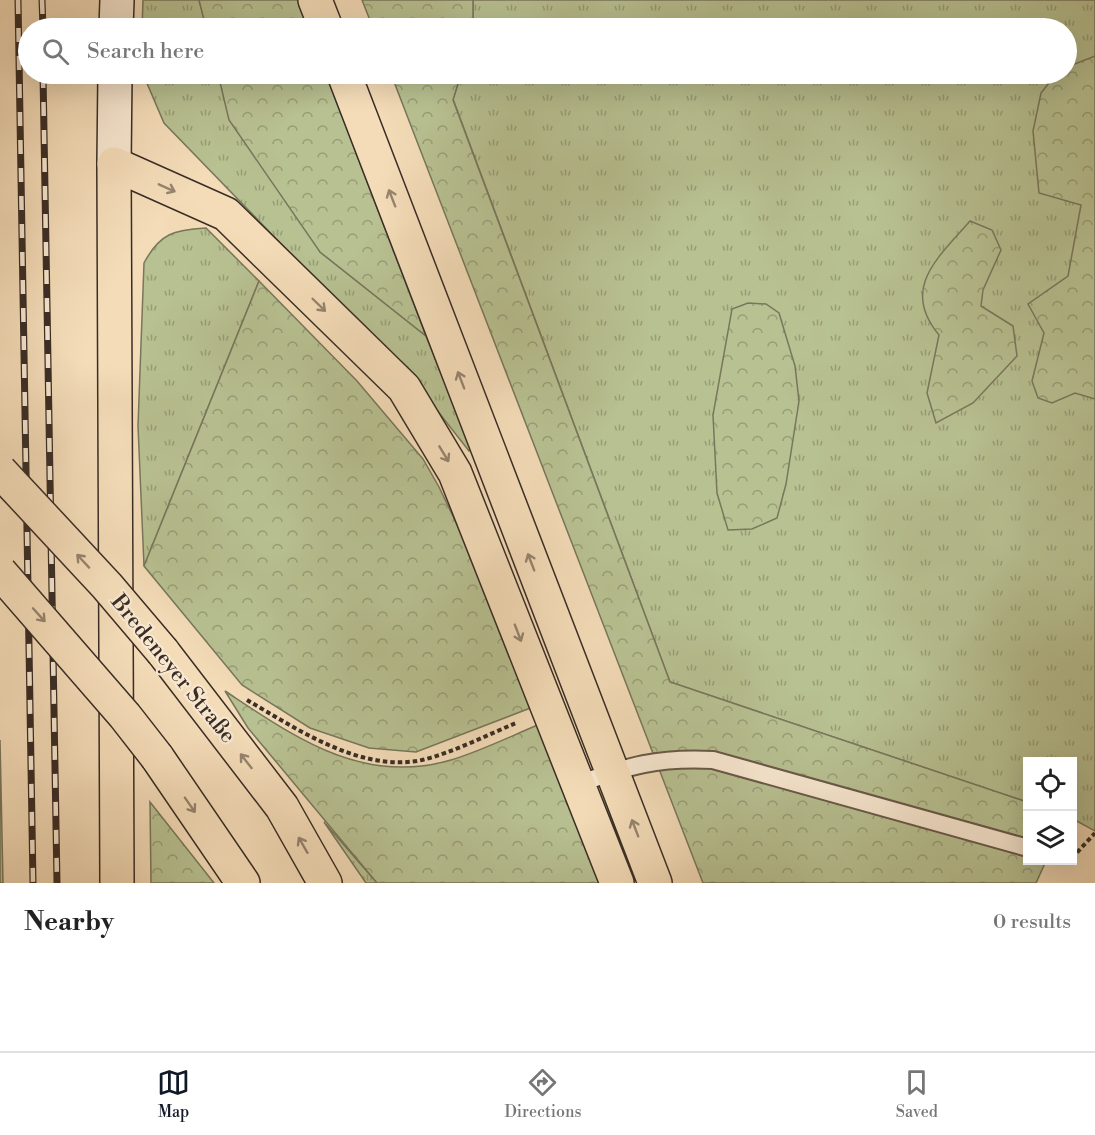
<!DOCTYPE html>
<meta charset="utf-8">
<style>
body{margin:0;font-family:"Libre Bodoni",serif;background:#f2f2f2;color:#222}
.controls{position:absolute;right:18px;bottom:18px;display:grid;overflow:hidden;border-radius:0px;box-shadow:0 6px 24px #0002}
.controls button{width:54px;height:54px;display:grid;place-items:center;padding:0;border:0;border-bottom:2px solid #e0e0e0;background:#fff;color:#222;font:30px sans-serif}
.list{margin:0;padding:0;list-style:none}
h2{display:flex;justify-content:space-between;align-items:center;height:78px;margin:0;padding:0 24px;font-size:26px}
h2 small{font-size:20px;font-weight:400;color:#767676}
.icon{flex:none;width:33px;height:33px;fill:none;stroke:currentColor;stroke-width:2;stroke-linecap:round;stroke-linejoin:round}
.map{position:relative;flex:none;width:1095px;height:883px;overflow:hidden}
.search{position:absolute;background:#fff;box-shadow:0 6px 24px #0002;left:18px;right:18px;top:18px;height:66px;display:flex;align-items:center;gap:15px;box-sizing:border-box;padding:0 21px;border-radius:33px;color:#767676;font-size:22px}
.sheet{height:168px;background:#fff}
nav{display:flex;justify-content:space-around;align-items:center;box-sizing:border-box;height:84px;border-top:2px solid #e0e0e0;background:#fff;font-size:16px;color:#767676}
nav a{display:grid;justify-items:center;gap:3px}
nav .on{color:#111827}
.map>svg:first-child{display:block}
.grass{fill:url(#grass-tufts);stroke:#78775c;stroke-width:1.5}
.forest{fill:url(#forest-crowns);stroke:#78775c;stroke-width:1.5}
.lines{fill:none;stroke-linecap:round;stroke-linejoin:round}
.lane-casing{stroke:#68594a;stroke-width:20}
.secondary-casing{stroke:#392d26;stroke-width:36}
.primary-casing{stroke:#392d26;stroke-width:36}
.path{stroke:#392d26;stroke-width:4;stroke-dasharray:4.5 3;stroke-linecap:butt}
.lane{stroke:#f8e8d1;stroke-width:16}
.secondary{stroke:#f8e8d1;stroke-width:33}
.primary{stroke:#f4dcb8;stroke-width:33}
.rail-casing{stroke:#392d26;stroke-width:7}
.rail{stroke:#f8e8d1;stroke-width:4.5;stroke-dasharray:14;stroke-linecap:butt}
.primary-bridge-casing{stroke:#392d26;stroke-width:36;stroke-linecap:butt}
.primary-bridge{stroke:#f4dcb8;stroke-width:33}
.oneway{stroke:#96846f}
.labels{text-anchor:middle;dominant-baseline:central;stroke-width:4.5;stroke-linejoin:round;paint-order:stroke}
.street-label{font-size:22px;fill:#392d26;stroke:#f8e8d1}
</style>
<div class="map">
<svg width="1095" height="883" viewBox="0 0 1095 883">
<defs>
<pattern id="grass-tufts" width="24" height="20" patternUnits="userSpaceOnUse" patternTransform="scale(1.5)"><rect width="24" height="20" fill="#b8c192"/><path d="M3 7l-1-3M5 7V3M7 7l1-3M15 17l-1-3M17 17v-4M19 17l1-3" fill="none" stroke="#979d77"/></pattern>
<pattern id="forest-crowns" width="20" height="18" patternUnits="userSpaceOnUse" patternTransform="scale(1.5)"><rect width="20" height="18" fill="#b8c192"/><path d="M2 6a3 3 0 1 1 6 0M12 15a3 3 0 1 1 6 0" fill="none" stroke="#979d77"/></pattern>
</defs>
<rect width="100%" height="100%" fill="#f4dcb8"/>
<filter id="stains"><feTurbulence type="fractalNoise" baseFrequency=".00333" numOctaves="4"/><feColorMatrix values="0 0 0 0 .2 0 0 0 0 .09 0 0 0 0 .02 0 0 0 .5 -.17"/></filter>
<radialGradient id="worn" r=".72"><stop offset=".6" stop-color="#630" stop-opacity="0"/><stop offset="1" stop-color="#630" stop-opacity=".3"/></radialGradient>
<!-- grass -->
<path class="grass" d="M143 0H199L207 28H142Z
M473 0H1095V831L1073 819 1072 762H1028L1027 802 670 682 453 99 461 74H1066V28H473Z
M143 74H220L320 252 426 336 471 448 469 451 414 381 164 123Z
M206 228 259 281 144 566 138 426 144 263C160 233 174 230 206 228Z
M324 822 377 883H366Z"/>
<!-- forest -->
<path class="forest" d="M199 0H298L309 28H206Z
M362 0H473V28H373Z
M1095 56V399L1075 393 1052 403 1038 398 1032 381 1044 333 1028 304 1068 276 1081 205 1039 193 1033 131 1041 93 1056 74H1066L1067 67Z
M218 74H326L426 336 320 252 229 120Z
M391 74H461L453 100 670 682 1027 802 1028 860 1046 861 1036 883H703Z
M970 221 992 230 1001 250 983 290 981 306 1013 326 1017 356 973 403 936 423 927 393 939 335C900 288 938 258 970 221Z
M259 281 357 381 423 459 439 487 487 587 533 707 416 752 369 748 310 728 242 685 144 566Z
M748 303 766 304 779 313 795 366 799 401 786 484 777 518 752 529 728 530 717 493 713 415 732 309Z
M225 691C295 737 362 786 451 760 481 751 511 736 540 724L602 883H377L248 728Z
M0 740 3 883H0Z
M150 802 214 883H151Z"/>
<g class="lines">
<defs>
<path id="lane" d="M578 784C629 766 657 757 713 760L1028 848"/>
<path id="secondary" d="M116 28 117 0
M114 164 115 74"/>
<path id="primary" d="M315 0 326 28
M344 74 655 883
M163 652 282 807 325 883
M157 757 243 883
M117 883 114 164 226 214 404 388 455 473 617 883"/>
</defs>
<!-- lane casing -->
<use href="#lane" class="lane-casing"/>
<!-- secondary casing -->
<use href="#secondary" class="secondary-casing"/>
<!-- primary casing -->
<use href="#primary" class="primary-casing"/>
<!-- path -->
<path class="path" d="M247 700C297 729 361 773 422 760 452 753 487 735 516 723
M1072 858 1095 833"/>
<!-- lane -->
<use href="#lane" class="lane"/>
<!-- secondary -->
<use href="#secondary" class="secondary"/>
<!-- primary -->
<use href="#primary" class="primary"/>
<defs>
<path id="rail" d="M18 0 33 883
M42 0 43 28
M43 74 57 883"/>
</defs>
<!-- rail casing -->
<use href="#rail" class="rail-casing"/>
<!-- rail -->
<use href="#rail" class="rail"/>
<defs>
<path id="primary-bridge" d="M0 471 107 586 163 652
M0 572 125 716 157 757"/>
</defs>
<!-- primary-bridge casing -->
<use href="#primary-bridge" class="primary-bridge-casing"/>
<!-- primary-bridge -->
<use href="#primary-bridge" class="primary-bridge"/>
</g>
<!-- one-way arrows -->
<defs><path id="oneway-shaft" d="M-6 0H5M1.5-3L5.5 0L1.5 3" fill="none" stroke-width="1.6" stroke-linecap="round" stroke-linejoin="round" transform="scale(1.5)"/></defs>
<g class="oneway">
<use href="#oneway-shaft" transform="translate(167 188) rotate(24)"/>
<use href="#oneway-shaft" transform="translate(392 198) rotate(-111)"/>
<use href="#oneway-shaft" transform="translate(319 305) rotate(44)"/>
<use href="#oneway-shaft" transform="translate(461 380) rotate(-111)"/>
<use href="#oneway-shaft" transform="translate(444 454) rotate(59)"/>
<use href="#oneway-shaft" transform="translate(83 561) rotate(-133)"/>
<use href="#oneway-shaft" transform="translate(531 562) rotate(-111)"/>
<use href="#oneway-shaft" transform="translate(39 615) rotate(48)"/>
<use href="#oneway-shaft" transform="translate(518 633) rotate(69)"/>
<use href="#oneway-shaft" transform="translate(246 761) rotate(-128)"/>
<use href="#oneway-shaft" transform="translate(190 805) rotate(55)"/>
<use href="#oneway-shaft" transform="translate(635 828) rotate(-111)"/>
<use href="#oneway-shaft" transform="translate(303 845) rotate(-120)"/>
</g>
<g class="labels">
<!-- street labels -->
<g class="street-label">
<text transform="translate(173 669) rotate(51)">Bredeneyer Straße</text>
</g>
</g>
<rect width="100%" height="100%" filter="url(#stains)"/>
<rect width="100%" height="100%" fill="url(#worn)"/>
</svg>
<div class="controls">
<button><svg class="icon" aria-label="locate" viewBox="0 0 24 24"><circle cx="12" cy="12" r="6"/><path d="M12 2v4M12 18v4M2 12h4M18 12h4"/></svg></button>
<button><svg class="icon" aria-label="layers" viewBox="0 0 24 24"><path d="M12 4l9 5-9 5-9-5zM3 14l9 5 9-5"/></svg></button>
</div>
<div class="search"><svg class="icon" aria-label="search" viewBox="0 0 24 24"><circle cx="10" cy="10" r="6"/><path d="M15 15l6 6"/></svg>Search here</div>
</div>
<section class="sheet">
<h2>Nearby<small>0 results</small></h2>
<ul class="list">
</ul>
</section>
<nav>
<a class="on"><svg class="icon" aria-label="map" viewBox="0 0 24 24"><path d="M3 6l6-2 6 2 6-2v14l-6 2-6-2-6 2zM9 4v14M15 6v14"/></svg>Map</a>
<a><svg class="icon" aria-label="directions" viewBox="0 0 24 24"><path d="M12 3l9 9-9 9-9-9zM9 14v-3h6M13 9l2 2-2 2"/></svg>Directions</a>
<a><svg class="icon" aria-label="saved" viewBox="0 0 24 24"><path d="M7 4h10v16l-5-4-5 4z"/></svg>Saved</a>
</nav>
